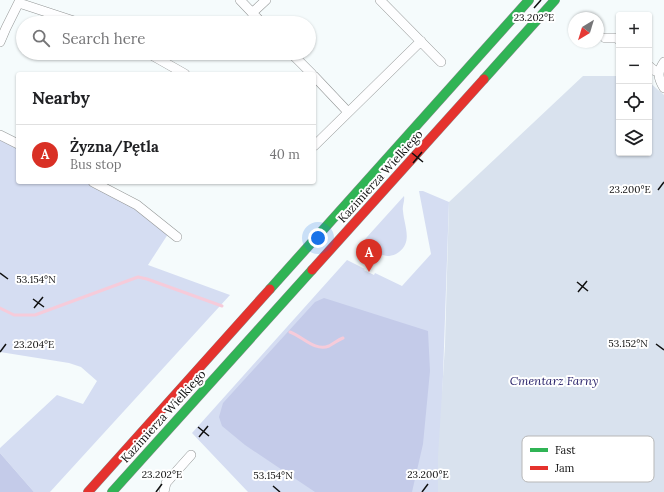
<!DOCTYPE html>
<meta charset="utf-8">
<style>
body{margin:0;font-family:Lora,serif;background:#f2f2f2;color:#202124}
.controls{position:absolute;right:12px;top:12px;display:grid;overflow:hidden;border-radius:4px;box-shadow:0 1px 3px #0004}
.controls button{width:36px;height:36px;display:grid;place-items:center;padding:0;border:0;border-bottom:1px solid #e0e0e0;background:#fff;color:#202124;font:20px sans-serif}
.compass{position:absolute;left:568px;top:12px;width:36px;height:36px;border-radius:50%;background:#fff;box-shadow:0 1px 3px #0004;rotate:218deg}
.you{position:absolute;left:318px;top:238px;width:14px;height:14px;margin:-10px;border:3px solid #fff;border-radius:50%;background:#1a73e8;box-shadow:0 0 0 6px #1a73e833}
.badge{display:grid;place-items:center;width:26px;height:26px;border-radius:50%;background:#d93025;color:#fff;font-size:13px;font-weight:700}
.pin{position:absolute;translate:-50% -33px;filter:drop-shadow(0 1px 2px #0008)}
.pin::after{content:'';position:absolute;top:21px;width:14px;height:12px;background:inherit;clip-path:polygon(0 0,100% 0,50% 100%)}
.list{margin:0;padding:0;list-style:none}
h2{display:flex;justify-content:space-between;align-items:center;height:52px;margin:0;padding:0 16px;font-size:17px}
h2 small{font-size:13px;font-weight:400;color:#757577}
.list li{display:grid;grid-template-columns:26px 1fr auto;gap:12px;align-items:center;box-sizing:border-box;height:60px;padding:0 16px;border-top:1px solid #e0e0e0}
.list b{display:block;font-size:15px;white-space:nowrap}
.list p{margin:0;font-size:13px;white-space:nowrap;color:#757577}
.list em{font-size:13px;font-style:normal;color:#757577}
.icon{flex:none;width:22px;height:22px;fill:none;stroke:currentColor;stroke-width:2;stroke-linecap:round;stroke-linejoin:round}
.map{position:relative;flex:none;width:664px;height:492px;overflow:hidden}
.search{position:absolute;background:#fff;box-shadow:0 1px 3px #0004;left:16px;top:16px;width:300px;height:44px;display:flex;align-items:center;gap:10px;box-sizing:border-box;padding:0 14px;border-radius:22px;color:#757577;font-size:15px}
.panel{position:absolute;background:#fff;box-shadow:0 1px 3px #0004;left:16px;top:72px;width:300px;height:112px;border-radius:4px}
.map>svg:first-child{display:block}
.green{fill:#d5ddf2}
.forest{fill:#c4cbe9}
.cemetery{fill:#d9e2ee}
.lines{fill:none;stroke-linecap:round;stroke-linejoin:round}
.stream{stroke:#f6cbda;stroke-width:3}
.street-casing{stroke:#939696;stroke-width:10}
.fast-casing{stroke:#8a8c8d;stroke-width:10}
.jam-casing{stroke:#8a8c8d;stroke-width:10}
.street{stroke:#fefeff;stroke-width:9}
.fast{stroke:#30b455;stroke-width:9}
.jam{stroke:#e5322d;stroke-width:9}
.ticks{fill:none;stroke:#101010;stroke-width:1.5}
.labels{text-anchor:middle;dominant-baseline:central;stroke-width:4;stroke-linejoin:round;paint-order:stroke}
.street-label{font-size:12px;fill:#101010;stroke:#fff}
.park-label{font-size:12px;font-style:italic;fill:#261f68;stroke:#fff}
.key{fill:#fff;stroke:#b7b7b7;stroke-width:1}
.key-label{font-size:11px;fill:#101010}
.ticks-label{font-size:10px;text-anchor:middle;fill:#101010;stroke:#fff;stroke-width:4;stroke-linejoin:round;paint-order:stroke}
</style>
<div class="map">
<svg width="664" height="492" viewBox="0 0 664 492">
<rect width="100%" height="100%" fill="#f5fbfc"/>
<!-- green -->
<path class="green" d="M0 135 18 145V182H92L170 231 148 265 230 295 50 492H34L0 453V448L57 395 83 404 97 381 81 367 69 363 0 352Z
M419 191H423L449 202 439 492H248L192 433 347 260 365 269 364 270 374 275 375 273 402 286 431 254Z
M404 196C405 201 402 206 403 211 404 225 413 242 399 252 395 255 391 256 387 256 380 255 375 250 369 249 364 248 363 251 357 248Z"/>
<!-- forest -->
<path class="forest" d="M324 298 428 331 430 371 423 444 412 492H315L245 445 222 426 219 417 223 403 315 302Z
M0 453 34 492H0Z"/>
<!-- cemetery -->
<path class="cemetery" d="M583 76H619V153H649V82L664 95V492H438V456L445 345 449 202Z"/>
<g class="lines">
<!-- stream -->
<path class="stream" d="M0 308 14 315H35L138 277 147 279 222 306
M290 332C302 336 315 352 329 346 333 344 338 340 343 338"/>
<defs>
<path id="street" d="M240 0 262 23
M380 0 441 62
M19 3 80 23
M252 13 266 0
M605 38H617L619 40
M0 42 6 28 20 0
M148 53 185 74
M291 53 312 74
M664 62C657 72 658 78 664 88
M649 66 655 71 659 72
M314 76 348 112
M0 135 18 144
M314 146 421 41
M93 182 137 205 177 237
M164 492 166 483 191 455"/>
<path id="fast" d="M484 79 555 0
M270 289 529 0
M112 492 312 270"/>
<path id="jam" d="M312 270 484 79
M88 492 270 289"/>
</defs>
<!-- street casing -->
<use href="#street" class="street-casing"/>
<!-- fast casing -->
<use href="#fast" class="fast-casing"/>
<!-- jam casing -->
<use href="#jam" class="jam-casing"/>
<!-- street -->
<use href="#street" class="street"/>
<!-- fast -->
<use href="#fast" class="fast"/>
<!-- jam -->
<use href="#jam" class="jam"/>
</g>
<!-- ticks -->
<path class="ticks" d="M534 8 541 0M412 153 423 162M413 163 422 152M658 190 664 182M0 273 8 279M577 282 588 291M578 292 587 281M33 299 44 307M34 308 43 297M656 344 664 350M0 352 6 344M198 427 209 436M199 437 208 426M273 486 280 492M156 492 162 484M422 492 428 484"/>
<g class="labels">
<!-- street labels -->
<g class="street-label">
<text transform="translate(380 176) rotate(-48)">Kazimierza Wielkiego</text>
<text transform="translate(163 416) rotate(-48)">Kazimierza Wielkiego</text>
</g>
<!-- park labels -->
<g class="park-label">
<text x="554" y="380">Cmentarz Farny</text>
</g>
</g>
<!-- legend -->
<rect x="522" y="436" width="132" height="46" rx="6" class="key"/>
<rect x="530" y="448" width="18" height="4" fill="#30b455"/>
<rect x="530" y="466" width="18" height="4" fill="#e5322d"/>
<g class="key-label">
<text x="555" y="454">Fast</text>
<text x="555" y="472">Jam</text>
</g>
<g class="ticks-label">
<text x="534" y="21">23.202°E</text>
<text x="630" y="193">23.200°E</text>
<text x="36" y="283">53.154°N</text>
<text x="628" y="347">53.152°N</text>
<text x="34" y="348">23.204°E</text>
<text x="162" y="478">23.202°E</text>
<text x="428" y="478">23.200°E</text>
<text x="273" y="479">53.154°N</text>
</g>
</svg>
<div class="controls">
<button>+</button>
<button>−</button>
<button><svg class="icon" aria-label="locate" viewBox="0 0 24 24"><circle cx="12" cy="12" r="6"/><path d="M12 2v4M12 18v4M2 12h4M18 12h4"/></svg></button>
<button><svg class="icon" aria-label="layers" viewBox="0 0 24 24"><path d="M12 4l9 5-9 5-9-5zM3 14l9 5 9-5"/></svg></button>
</div>
<svg class="compass" viewBox="-18 -18 36 36"><path d="M0-13l5 13h-10z" fill="#e53935"/><path d="M0 13l5-13h-10z" fill="#757577"/></svg>
<div class="you"></div>
<div class="pin badge" style="left:369px;top:272px">A</div>
<div class="search"><svg class="icon" aria-label="search" viewBox="0 0 24 24"><circle cx="10" cy="10" r="6"/><path d="M15 15l6 6"/></svg>Search here</div>
<section class="panel">
<h2>Nearby<small></small></h2>
<ul class="list">
<li><span class="badge">A</span><div><b>Żyzna/Pętla</b><p>Bus stop</p></div><em>40 m</em></li>
</ul>
</section>
</div>
